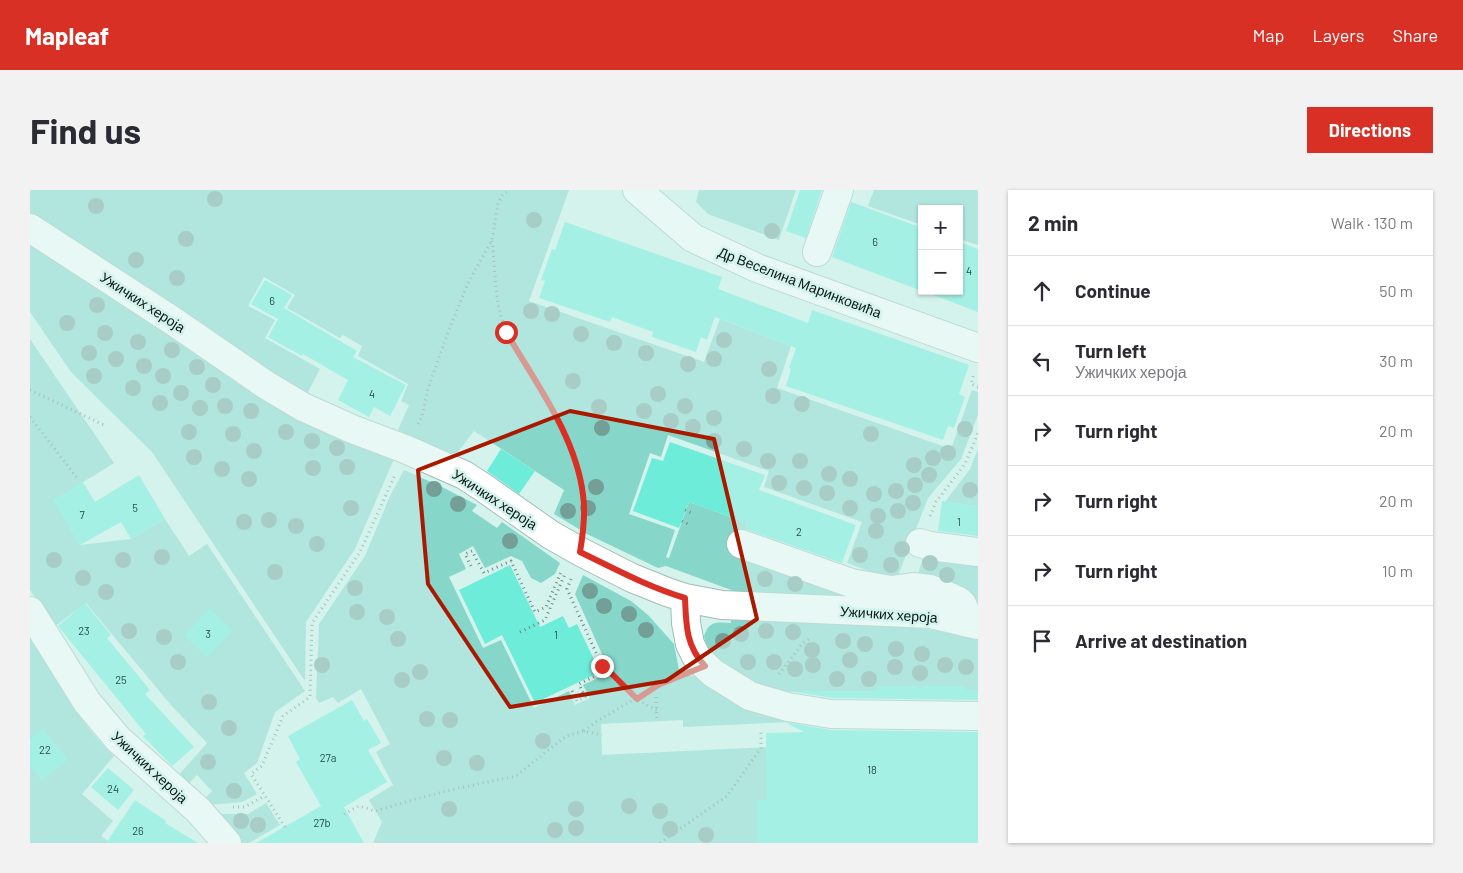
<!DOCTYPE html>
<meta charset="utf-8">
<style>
body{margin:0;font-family:Barlow,sans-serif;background:#f2f2f3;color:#2b2b33}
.controls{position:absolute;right:15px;top:15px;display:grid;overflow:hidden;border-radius:0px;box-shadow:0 1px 4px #0004}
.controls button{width:45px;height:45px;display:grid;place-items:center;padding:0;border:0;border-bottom:1px solid #e1e1e2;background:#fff;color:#2b2b33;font:25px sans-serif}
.stop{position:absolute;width:15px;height:15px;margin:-11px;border:4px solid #d93025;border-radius:50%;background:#fff}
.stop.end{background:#d93025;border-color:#fff;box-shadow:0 1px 5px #0008}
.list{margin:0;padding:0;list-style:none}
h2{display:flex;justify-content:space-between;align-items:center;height:65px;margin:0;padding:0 20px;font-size:21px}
h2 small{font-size:16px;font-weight:400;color:#7c7c81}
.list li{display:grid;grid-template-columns:32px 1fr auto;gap:15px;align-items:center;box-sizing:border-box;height:70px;padding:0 20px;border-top:1px solid #e1e1e2}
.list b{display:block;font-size:19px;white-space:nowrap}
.list p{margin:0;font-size:16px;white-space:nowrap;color:#7c7c81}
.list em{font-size:16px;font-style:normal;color:#7c7c81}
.icon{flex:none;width:28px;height:28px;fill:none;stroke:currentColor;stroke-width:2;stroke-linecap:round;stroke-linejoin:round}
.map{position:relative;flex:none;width:948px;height:653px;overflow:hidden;border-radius:0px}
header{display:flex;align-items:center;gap:30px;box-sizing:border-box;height:70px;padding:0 25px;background:#d93025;color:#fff}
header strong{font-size:24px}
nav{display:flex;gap:28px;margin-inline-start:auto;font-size:18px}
.intro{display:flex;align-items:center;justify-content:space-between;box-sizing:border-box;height:120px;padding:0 30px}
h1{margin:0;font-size:35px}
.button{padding:12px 22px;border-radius:0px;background:#d93025;color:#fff;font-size:18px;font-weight:700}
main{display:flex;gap:30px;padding:0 30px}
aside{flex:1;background:#fff;border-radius:0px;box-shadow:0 1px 4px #0004}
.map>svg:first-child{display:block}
.green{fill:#86d7c9}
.building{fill:#6dedd9}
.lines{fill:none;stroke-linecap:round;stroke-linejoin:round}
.minor-casing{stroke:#a0beb8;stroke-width:30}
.path{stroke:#718682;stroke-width:3;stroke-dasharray:1 4;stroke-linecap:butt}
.minor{stroke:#fff;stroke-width:28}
.tree{fill:#739f97}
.route{stroke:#d93025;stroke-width:6}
.marked{fill:none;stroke:#a91900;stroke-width:4;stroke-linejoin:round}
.labels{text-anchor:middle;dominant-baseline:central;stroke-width:5;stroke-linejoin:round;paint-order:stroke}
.number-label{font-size:11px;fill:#264e48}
.street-label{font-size:14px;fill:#0e1917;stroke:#d3f3ec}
</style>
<header>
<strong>Mapleaf</strong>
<nav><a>Map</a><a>Layers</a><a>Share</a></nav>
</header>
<div class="intro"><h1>Find us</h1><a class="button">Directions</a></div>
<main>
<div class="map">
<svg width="948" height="653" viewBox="0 0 948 653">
<rect width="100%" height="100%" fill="#d3f3ec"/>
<!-- green -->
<path class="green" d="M0 0H539L499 111 674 172 690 129 761 156 747 198 921 259 942 200 948 202V225L931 269 898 308 866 391 817 373 832 332 734 297 739 281 638 245 631 267 620 263 599 324 645 340 636 367 639 368 659 312 717 333 712 347 820 407 704 401 636 376 628 378 557 344 524 324 534 300 444 241 427 263H419L368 240 379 215 371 211 378 194 328 166 332 156 313 145 310 148 257 118 265 105 234 87 218 116 245 130 235 148 290 179 276 206 0 24Z
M669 0H766L749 50 678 24 666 12Z
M844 0H948V55L929 49V19H892V35L838 16Z
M0 55 134 142 223 203 266 229 319 252 364 269 325 359 276 432 275 491 122 262 41 182 0 122Z
M0 149 84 273 24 310 50 355 101 349 135 329 159 366 177 354 275 501 245 522 227 573 214 583 227 604 212 612 178 615 174 610 182 601 167 585 157 595 147 587 177 553 141 515 56 413 24 437 0 400Z
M948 259V316L915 312 940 279Z
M374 280 410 296 447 315 442 321 467 338 472 332 530 373 525 384 511 393 501 388 492 371 481 366 455 378 443 356 429 364 436 379 419 387 453 458 471 450 504 518 539 501 545 515 560 508 553 495 580 482 545 404 553 385 601 411 618 425 644 454 650 485 671 486 763 529 759 532 653 537V530L571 534 572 565 738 557 737 653H343L352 632 339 610 363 595 346 562 360 554 331 499 308 513 303 507 289 513 286 508 289 434 335 366 360 306Z
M895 363 948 369V419L885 392Z
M701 430 875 437 905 440 948 450V502L849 503 739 501 702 484 677 459 674 446C679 431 686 432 701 433Z
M0 447C25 488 49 533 84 566L52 604 83 631 71 646 81 653H0Z
M236 613 250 635 219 653H213L187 624H218Z"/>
<!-- building -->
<path class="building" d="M770 0H792L776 48 756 41Z
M821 12 892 38V101L802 67Z
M535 32 692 87 688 99 778 133 782 120 939 175 929 204 935 207 924 238 918 236 913 250 756 196 761 179 759 178 766 158 685 127 677 150 671 147 666 162 622 147 623 142 582 127 580 132 509 108 515 91 511 90 522 59 525 60Z
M929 52 948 59V122L893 101H929Z
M235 90 262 105 254 118 327 161 323 167 376 195 360 226 344 217 339 227 308 210 318 190 273 164 272 166 238 147 248 129 221 114Z
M640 252 735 285 729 300 826 335 812 373 715 339 717 333 659 312 649 338 603 321 622 268 633 271Z
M471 259 505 281 489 304 457 281Z
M109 285 135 329 101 349 91 332 50 355 23 310 53 292 65 312Z
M912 311 948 316V346L908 341Z
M480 375 510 437 533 426 539 438 547 434 570 482 505 513 472 445 455 454 429 400Z
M55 413 81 445 77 448 120 500 115 504 164 557 142 576 113 546 116 544 28 436Z
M180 418 203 441 177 467 154 445Z
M847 496H936V500H948V510L802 508 759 501H847Z
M322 510 334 531 337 529 351 553 338 560 357 592 314 617 334 653H226L291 616 266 572 270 569 258 546Z
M755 532 801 540 948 542V653H727V610H737L736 543 774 542Z
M13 539 38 569 12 591 0 577V549Z
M78 578 104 600 88 620 61 597Z
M105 610 136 631 135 633 168 653H76Z"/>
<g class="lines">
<defs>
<path id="minor" d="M607 0 663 48 727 78 948 158
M0 38 143 131 236 195 273 217 322 239 375 259 434 285 451 296 521 345 551 362 602 388 637 402 655 408 692 415 901 424 948 435
M787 62 809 0
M890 353 900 356 948 362
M711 354 821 393 861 400 883 397 900 399 911 403 927 410 932 414 936 423 937 433
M655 408 656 433 660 454 667 468 683 483 720 506 758 517 801 524 948 526
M0 421 57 512 88 549 168 620 197 653"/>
</defs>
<!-- minor casing -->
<use href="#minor" class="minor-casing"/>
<!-- path -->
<path class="path" d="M462 51C466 81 464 113 476 141 482 156 493 171 501 184 522 220 550 264 554 306 554 314 553 322 553 329
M943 186 941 194 948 197
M0 200 74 235
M0 227 47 288
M388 234 392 226 398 199 417 145 438 93 462 50 468 14 473 4 480 0
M655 320 664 324
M900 326 906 312 935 274 948 243
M652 331 660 335
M441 376 435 364 442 361 454 383 481 371 505 422 516 417 531 382
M541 389 537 399 572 476C592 492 602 510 627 520
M490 442 515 430 535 384
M749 484 773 453 781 448
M542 501 547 511 555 507 549 494 578 480
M626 507 627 532
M554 541 564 533 628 495 646 488
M203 617H214L235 606
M314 624 329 616 345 621 386 609 425 599 486 586 536 546 553 541 572 545
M255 637 221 584 232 576 253 526 280 507 282 433 330 362 365 285
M630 653 697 606 731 558V539"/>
<!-- minor -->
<use href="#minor" class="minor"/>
</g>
<!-- trees -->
<g class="tree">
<circle cx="185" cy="9" r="8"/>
<circle cx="66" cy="16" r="8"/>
<circle cx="504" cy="30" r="8"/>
<circle cx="742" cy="41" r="8"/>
<circle cx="156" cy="49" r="8"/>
<circle cx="106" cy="70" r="8"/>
<circle cx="147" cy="88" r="8"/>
<circle cx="67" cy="115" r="8"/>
<circle cx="501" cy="121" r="8"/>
<circle cx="522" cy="124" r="8"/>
<circle cx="37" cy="133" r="8"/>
<circle cx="75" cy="143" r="8"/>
<circle cx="551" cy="144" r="8"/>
<circle cx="694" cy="150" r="8"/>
<circle cx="108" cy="152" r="8"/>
<circle cx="584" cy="153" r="8"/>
<circle cx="142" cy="160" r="8"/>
<circle cx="59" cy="163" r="8"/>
<circle cx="616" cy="163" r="8"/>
<circle cx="86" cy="169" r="8"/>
<circle cx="684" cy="169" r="8"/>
<circle cx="658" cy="174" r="8"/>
<circle cx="114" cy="176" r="8"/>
<circle cx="167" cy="177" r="8"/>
<circle cx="739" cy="179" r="8"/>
<circle cx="64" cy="186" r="8"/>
<circle cx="133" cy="186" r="8"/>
<circle cx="543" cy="191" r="8"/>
<circle cx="183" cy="195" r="8"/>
<circle cx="103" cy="198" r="8"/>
<circle cx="151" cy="203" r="8"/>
<circle cx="628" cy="204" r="8"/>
<circle cx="743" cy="206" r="8"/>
<circle cx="130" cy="213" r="8"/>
<circle cx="772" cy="214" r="8"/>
<circle cx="195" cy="216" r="8"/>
<circle cx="655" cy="216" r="8"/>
<circle cx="569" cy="217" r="8"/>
<circle cx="170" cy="218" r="8"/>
<circle cx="221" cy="221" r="8"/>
<circle cx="614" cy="221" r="8"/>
<circle cx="684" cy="228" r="8"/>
<circle cx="641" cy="231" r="8"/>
<circle cx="663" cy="237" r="8"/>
<circle cx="572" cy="238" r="8"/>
<circle cx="935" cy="239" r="8"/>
<circle cx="159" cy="242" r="8"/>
<circle cx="256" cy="242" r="8"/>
<circle cx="203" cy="244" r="8"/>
<circle cx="841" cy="244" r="8"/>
<circle cx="282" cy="251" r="8"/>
<circle cx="684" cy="251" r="8"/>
<circle cx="307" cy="258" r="8"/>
<circle cx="714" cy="259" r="8"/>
<circle cx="224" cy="261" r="8"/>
<circle cx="918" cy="263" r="8"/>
<circle cx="164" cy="267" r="8"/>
<circle cx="903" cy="268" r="8"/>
<circle cx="738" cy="271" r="8"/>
<circle cx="770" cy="271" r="8"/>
<circle cx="884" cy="275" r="8"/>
<circle cx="317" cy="277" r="8"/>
<circle cx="283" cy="278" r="8"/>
<circle cx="192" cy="279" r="8"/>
<circle cx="799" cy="284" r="8"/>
<circle cx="899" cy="285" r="8"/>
<circle cx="219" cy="289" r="8"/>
<circle cx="820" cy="289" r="8"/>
<circle cx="749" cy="293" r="8"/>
<circle cx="885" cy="295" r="8"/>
<circle cx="566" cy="297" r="8"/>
<circle cx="774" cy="298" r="8"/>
<circle cx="404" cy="299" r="8"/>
<circle cx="940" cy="300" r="8"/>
<circle cx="866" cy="301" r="8"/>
<circle cx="797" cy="303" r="8"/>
<circle cx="844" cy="304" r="8"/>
<circle cx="883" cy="313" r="8"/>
<circle cx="428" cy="314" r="8"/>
<circle cx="321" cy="318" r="8"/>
<circle cx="558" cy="318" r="8"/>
<circle cx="820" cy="318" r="8"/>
<circle cx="538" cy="321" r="8"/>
<circle cx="868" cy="321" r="8"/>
<circle cx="848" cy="326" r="8"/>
<circle cx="239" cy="330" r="8"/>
<circle cx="214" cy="332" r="8"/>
<circle cx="266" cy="336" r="8"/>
<circle cx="846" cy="341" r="8"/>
<circle cx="480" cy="351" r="8"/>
<circle cx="287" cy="354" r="8"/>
<circle cx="872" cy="359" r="8"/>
<circle cx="830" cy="365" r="8"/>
<circle cx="132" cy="367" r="8"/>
<circle cx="24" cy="370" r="8"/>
<circle cx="93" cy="370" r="8"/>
<circle cx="900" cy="373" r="8"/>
<circle cx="861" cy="375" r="8"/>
<circle cx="245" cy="382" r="8"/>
<circle cx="917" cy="385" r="8"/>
<circle cx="53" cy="388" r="8"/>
<circle cx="735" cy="389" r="8"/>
<circle cx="765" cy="394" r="8"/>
<circle cx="325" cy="398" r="8"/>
<circle cx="560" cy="401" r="8"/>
<circle cx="76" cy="402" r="8"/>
<circle cx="574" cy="416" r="8"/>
<circle cx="327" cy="422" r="8"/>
<circle cx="599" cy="424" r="8"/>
<circle cx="357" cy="427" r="8"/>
<circle cx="616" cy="440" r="8"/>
<circle cx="99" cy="441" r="8"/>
<circle cx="736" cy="441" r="8"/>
<circle cx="763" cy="442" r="8"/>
<circle cx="711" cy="444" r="8"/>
<circle cx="134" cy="447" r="8"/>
<circle cx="368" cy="449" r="8"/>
<circle cx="693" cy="451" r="8"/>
<circle cx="813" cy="451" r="8"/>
<circle cx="835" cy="454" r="8"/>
<circle cx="866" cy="459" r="8"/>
<circle cx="782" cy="460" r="8"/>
<circle cx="892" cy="464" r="8"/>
<circle cx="820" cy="470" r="8"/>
<circle cx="148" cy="472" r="8"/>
<circle cx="718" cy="472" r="8"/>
<circle cx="744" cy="472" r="8"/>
<circle cx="292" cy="475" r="8"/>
<circle cx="783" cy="475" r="8"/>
<circle cx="915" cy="475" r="8"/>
<circle cx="865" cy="477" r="8"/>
<circle cx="936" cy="477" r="8"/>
<circle cx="765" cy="479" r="8"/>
<circle cx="390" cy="482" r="8"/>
<circle cx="890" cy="483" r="8"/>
<circle cx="807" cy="489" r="8"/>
<circle cx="839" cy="489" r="8"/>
<circle cx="372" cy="490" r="8"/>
<circle cx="179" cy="512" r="8"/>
<circle cx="397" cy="529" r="8"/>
<circle cx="420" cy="530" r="8"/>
<circle cx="199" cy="538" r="8"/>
<circle cx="513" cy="551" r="8"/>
<circle cx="414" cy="568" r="8"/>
<circle cx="178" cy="572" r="8"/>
<circle cx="447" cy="573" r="8"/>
<circle cx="204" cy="601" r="8"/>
<circle cx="599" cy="616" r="8"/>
<circle cx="419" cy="619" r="8"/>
<circle cx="546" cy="619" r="8"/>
<circle cx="630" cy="621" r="8"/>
<circle cx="211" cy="631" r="8"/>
<circle cx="228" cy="635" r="8"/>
<circle cx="546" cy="638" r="8"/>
<circle cx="640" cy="639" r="8"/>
<circle cx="525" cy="640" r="8"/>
<circle cx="676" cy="645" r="8"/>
</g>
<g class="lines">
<!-- route -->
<path class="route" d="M476 142C505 192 546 246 553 305 556 323 553 344 550 362 585 379 618 397 655 408 656 435 656 456 675 476L650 486 628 495 607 509 580 482 572 476"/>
</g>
<!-- marked area -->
<path d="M0 0H948V653H0ZM540 221 684 249 727 429 636 491 480 517 398 394 388 280Z" fill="#d3f3ec" fill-opacity=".55" fill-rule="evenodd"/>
<path class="marked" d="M540 221 684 249 727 429 636 491 480 517 398 394 388 280Z"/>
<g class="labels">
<!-- number labels -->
<g class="number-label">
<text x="845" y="51">6</text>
<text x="939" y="80">4</text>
<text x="242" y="110">6</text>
<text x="342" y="203">4</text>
<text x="105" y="317">5</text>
<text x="52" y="324">7</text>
<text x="929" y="331">1</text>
<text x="769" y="341">2</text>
<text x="54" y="440">23</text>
<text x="178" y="443">3</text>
<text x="526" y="444">1</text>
<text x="91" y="489">25</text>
<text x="15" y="559">22</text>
<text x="298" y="567">27a</text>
<text x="842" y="579">18</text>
<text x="83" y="598">24</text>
<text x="292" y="632">27b</text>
<text x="108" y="640">26</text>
</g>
<!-- street labels -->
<g class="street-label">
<text transform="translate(770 92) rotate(21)">Др Веселина Маринковића</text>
<text transform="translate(113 112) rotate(33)">Ужичких хероја</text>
<text transform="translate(465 309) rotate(33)">Ужичких хероја</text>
<text transform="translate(859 424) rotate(4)">Ужичких хероја</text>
<text transform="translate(120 577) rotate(43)">Ужичких хероја</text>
</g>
</g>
</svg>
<div class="controls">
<button>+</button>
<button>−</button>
</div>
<div class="stop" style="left:476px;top:142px"></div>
<div class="stop end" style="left:572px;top:476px"></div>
</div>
<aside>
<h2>2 min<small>Walk · 130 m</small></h2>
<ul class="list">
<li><svg class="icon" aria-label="ahead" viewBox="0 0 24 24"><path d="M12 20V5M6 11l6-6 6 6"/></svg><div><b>Continue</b></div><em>50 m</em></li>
<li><svg class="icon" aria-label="left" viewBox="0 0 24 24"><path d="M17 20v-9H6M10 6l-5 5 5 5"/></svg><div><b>Turn left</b><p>Ужичких хероја</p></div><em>30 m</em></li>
<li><svg class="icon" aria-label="right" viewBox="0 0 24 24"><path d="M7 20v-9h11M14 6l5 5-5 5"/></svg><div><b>Turn right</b></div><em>20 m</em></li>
<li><svg class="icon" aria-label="right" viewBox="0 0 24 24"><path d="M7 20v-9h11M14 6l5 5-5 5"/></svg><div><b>Turn right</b></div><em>20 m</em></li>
<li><svg class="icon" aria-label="right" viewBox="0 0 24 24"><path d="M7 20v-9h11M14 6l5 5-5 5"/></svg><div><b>Turn right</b></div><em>10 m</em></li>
<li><svg class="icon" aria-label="arrive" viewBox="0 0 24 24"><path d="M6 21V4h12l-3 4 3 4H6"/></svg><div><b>Arrive at destination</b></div></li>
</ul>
</aside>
</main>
